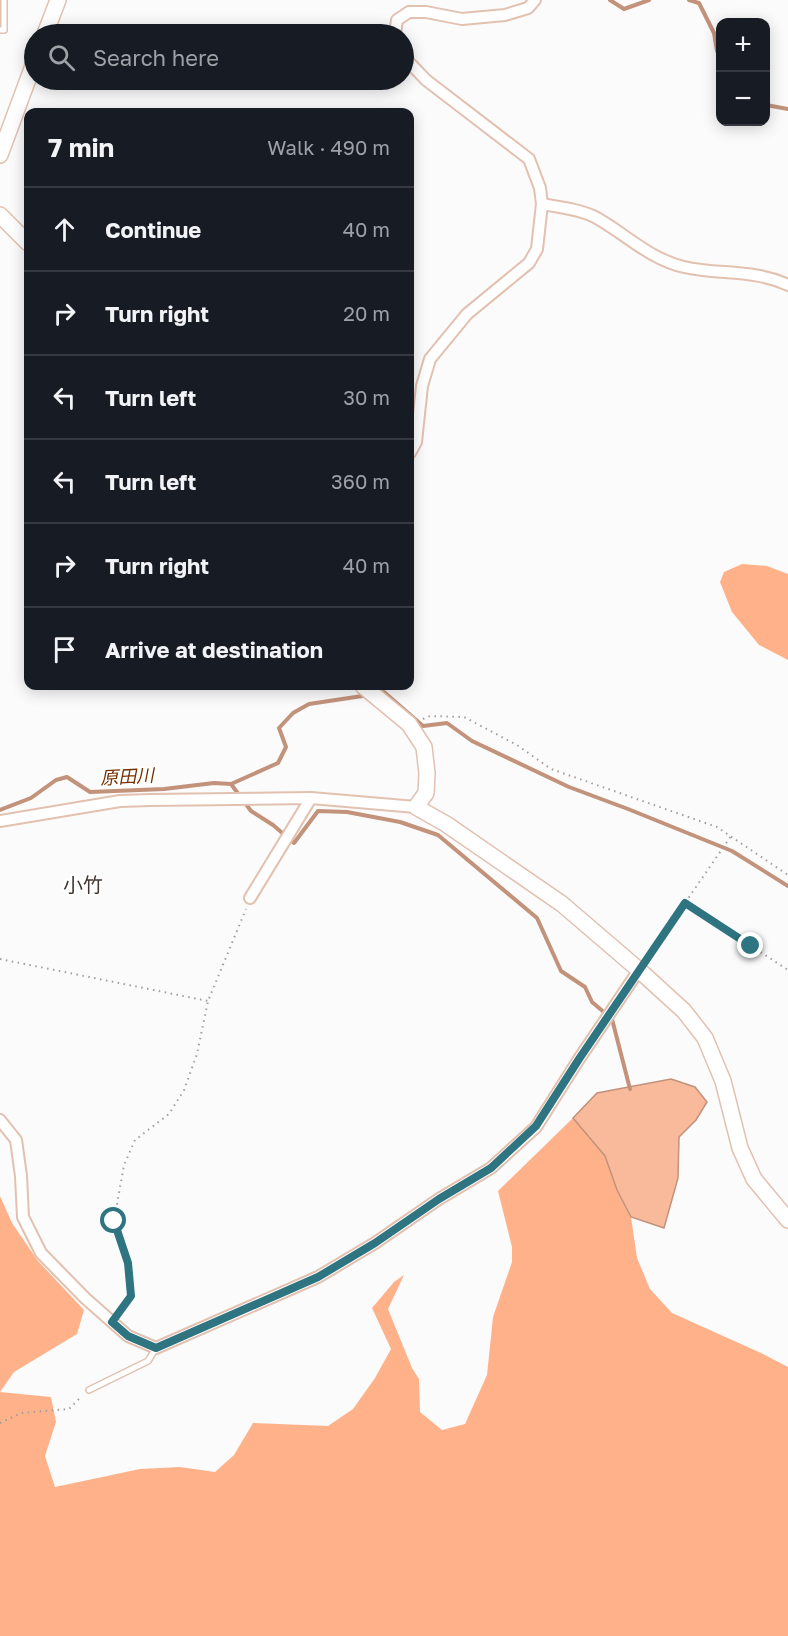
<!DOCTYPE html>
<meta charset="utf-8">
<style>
body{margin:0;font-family:"Golos Text","Noto Sans JP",sans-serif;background:#20242c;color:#f1f3f6}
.controls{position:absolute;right:18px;top:18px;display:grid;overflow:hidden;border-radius:12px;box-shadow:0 3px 15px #0003}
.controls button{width:54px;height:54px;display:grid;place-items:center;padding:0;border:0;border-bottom:2px solid #363941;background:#171b24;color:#f1f3f6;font:30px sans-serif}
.stop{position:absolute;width:18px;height:18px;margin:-14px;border:4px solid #2e7481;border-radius:50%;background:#fff}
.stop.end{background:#2e7481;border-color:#fff;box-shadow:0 2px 6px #0008}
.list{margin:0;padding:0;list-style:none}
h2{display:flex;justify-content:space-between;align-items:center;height:78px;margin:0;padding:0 24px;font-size:26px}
h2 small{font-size:20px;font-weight:400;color:#9ea1a6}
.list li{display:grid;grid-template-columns:39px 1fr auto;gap:18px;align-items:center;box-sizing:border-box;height:84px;padding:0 24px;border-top:2px solid #363941}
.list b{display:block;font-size:22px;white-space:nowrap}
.list em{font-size:20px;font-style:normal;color:#9ea1a6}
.icon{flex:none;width:33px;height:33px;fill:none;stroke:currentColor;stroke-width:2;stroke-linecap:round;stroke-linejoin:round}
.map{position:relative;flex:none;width:788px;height:1636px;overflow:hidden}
.search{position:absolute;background:#171b24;box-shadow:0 3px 15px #0003;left:24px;top:24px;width:390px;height:66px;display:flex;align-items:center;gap:15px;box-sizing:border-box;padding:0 21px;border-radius:33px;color:#9ea1a6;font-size:22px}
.panel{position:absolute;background:#171b24;box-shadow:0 3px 15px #0003;left:24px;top:108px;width:390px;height:582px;border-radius:12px}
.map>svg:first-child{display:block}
.forest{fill:#ffb28a}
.water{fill:#f8ba9b;stroke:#c2927b;stroke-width:1.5}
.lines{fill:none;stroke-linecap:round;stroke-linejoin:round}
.stream{stroke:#c2927b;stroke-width:4}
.lane-casing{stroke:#e2c1b0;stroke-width:8}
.street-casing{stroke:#e2c1b0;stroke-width:14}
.secondary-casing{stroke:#e2c1b0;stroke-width:18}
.path{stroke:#a39d9a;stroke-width:2;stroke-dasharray:1.5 4.5;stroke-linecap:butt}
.lane{stroke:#fff;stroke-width:5}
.street{stroke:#fff;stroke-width:10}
.secondary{stroke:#fff;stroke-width:15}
.route{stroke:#2e7481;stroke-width:8}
.labels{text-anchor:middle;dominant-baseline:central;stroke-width:4.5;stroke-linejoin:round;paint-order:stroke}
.water-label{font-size:18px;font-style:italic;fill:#733000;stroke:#fff}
.quarter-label{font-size:20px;fill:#443630;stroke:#fff}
</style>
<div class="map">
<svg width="788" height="1636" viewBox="0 0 788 1636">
<rect width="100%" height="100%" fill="#fbfbfb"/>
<!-- forest -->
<path class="forest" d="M742 564 767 566 788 574V660L759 645 732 612 720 582 724 572Z
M573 1118 605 1156 617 1190 631 1217 637 1258 650 1289 672 1313 761 1353 788 1367V1636H0V1196L12 1223 38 1261 84 1310 77 1334 14 1372 0 1392 51 1397 56 1422 45 1456 55 1487 140 1469 180 1467 215 1472 234 1455 253 1423 328 1426 353 1409 375 1378 391 1349 372 1308 394 1282 404 1275 388 1309 412 1368 419 1379 420 1412 442 1430 465 1424 487 1375 493 1317 512 1262V1247L498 1191Z"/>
<!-- water -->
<path class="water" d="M671 1079 695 1087 707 1102 696 1120 679 1137 678 1178 664 1228 631 1217 617 1190 605 1156 573 1118 597 1093Z"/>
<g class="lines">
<!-- stream -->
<path class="stream" d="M610 0 624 9 649 0
M689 0 699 3 714 33 717 51 720 56
M766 105 788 109
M379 693 384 692 423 726 447 723 472 741 569 787 628 809 732 851 788 886
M231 784 251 811 273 825 294 843 318 811 347 812 400 822 438 835 537 918 561 971 585 987 592 1002 612 1019 630 1089
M0 810 31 798 56 780 67 777 90 792 164 789 214 783 231 784 278 763 286 747 279 728 293 713 309 704 369 695"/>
<defs>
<path id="lane" d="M0 30H4V0
M89 1390 148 1361 156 1348"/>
<path id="street" d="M395 34 397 20 409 12H426L462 19 505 15 528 8 535 0
M404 57 426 80 529 159 540 188 542 204 537 249 529 263 467 314 430 359 422 386 416 442 410 453
M542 204C559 207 579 209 595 217 626 234 649 259 684 267 719 275 754 269 788 285
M0 821 120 801 150 800 311 798 416 807
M250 898 311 798
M0 1120 16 1140 21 1176 23 1217 41 1253 85 1298 128 1336 156 1348 318 1277 375 1243 439 1199 491 1168 536 1127 579 1059 639 970"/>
<path id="secondary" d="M45 34 58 0
M0 155 34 63
M0 215 28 243
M363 686 409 724 424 747 427 773 426 793 416 807 446 824 562 904 639 970 684 1011 705 1038 723 1081 740 1148 754 1179 788 1220"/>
</defs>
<!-- lane casing -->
<use href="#lane" class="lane-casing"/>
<!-- street casing -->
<use href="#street" class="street-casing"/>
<!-- secondary casing -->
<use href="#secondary" class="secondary-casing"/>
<!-- path -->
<path class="path" d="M423 719 430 716 464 717 517 745 551 769 717 827 788 875
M685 903 788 970
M648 957 731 836
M0 959 208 1001
M119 1312 131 1296 128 1263 114 1221 124 1165 135 1140 169 1114 184 1090 197 1054 208 1001 246 909
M0 1423 21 1413 69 1409 82 1396"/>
<!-- lane -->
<use href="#lane" class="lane"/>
<!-- street -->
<use href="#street" class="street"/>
<!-- secondary -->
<use href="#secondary" class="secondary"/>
</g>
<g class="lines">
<!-- route -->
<path class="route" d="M114 1221 128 1263 131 1296 112 1322 128 1336 156 1348 318 1277 375 1243 439 1199 491 1168 536 1126 579 1059 685 903 751 946"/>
</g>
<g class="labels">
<!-- water labels -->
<g class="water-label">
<text transform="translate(127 776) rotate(-3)">原田川</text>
</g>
<!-- quarter labels -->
<g class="quarter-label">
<text x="83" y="884">小竹</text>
</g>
</g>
</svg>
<div class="controls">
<button>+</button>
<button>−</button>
</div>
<div class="stop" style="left:114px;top:1221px"></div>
<div class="stop end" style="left:751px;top:946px"></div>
<div class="search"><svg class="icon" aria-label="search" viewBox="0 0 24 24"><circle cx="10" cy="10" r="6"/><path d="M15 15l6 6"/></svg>Search here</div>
<section class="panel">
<h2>7 min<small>Walk · 490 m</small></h2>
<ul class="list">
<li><svg class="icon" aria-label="ahead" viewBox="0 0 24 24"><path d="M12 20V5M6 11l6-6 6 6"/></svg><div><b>Continue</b></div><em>40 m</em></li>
<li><svg class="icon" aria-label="right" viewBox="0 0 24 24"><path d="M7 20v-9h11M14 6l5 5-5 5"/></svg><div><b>Turn right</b></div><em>20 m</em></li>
<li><svg class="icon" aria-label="left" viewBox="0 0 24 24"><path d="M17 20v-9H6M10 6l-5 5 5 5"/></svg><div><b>Turn left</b></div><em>30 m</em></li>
<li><svg class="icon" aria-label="left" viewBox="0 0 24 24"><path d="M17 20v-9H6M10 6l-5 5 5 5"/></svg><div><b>Turn left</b></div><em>360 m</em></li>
<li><svg class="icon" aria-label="right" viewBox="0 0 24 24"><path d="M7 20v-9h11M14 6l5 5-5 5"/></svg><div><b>Turn right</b></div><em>40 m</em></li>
<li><svg class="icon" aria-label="arrive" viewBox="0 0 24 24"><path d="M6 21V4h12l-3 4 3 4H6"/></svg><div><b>Arrive at destination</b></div></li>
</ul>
</section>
</div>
